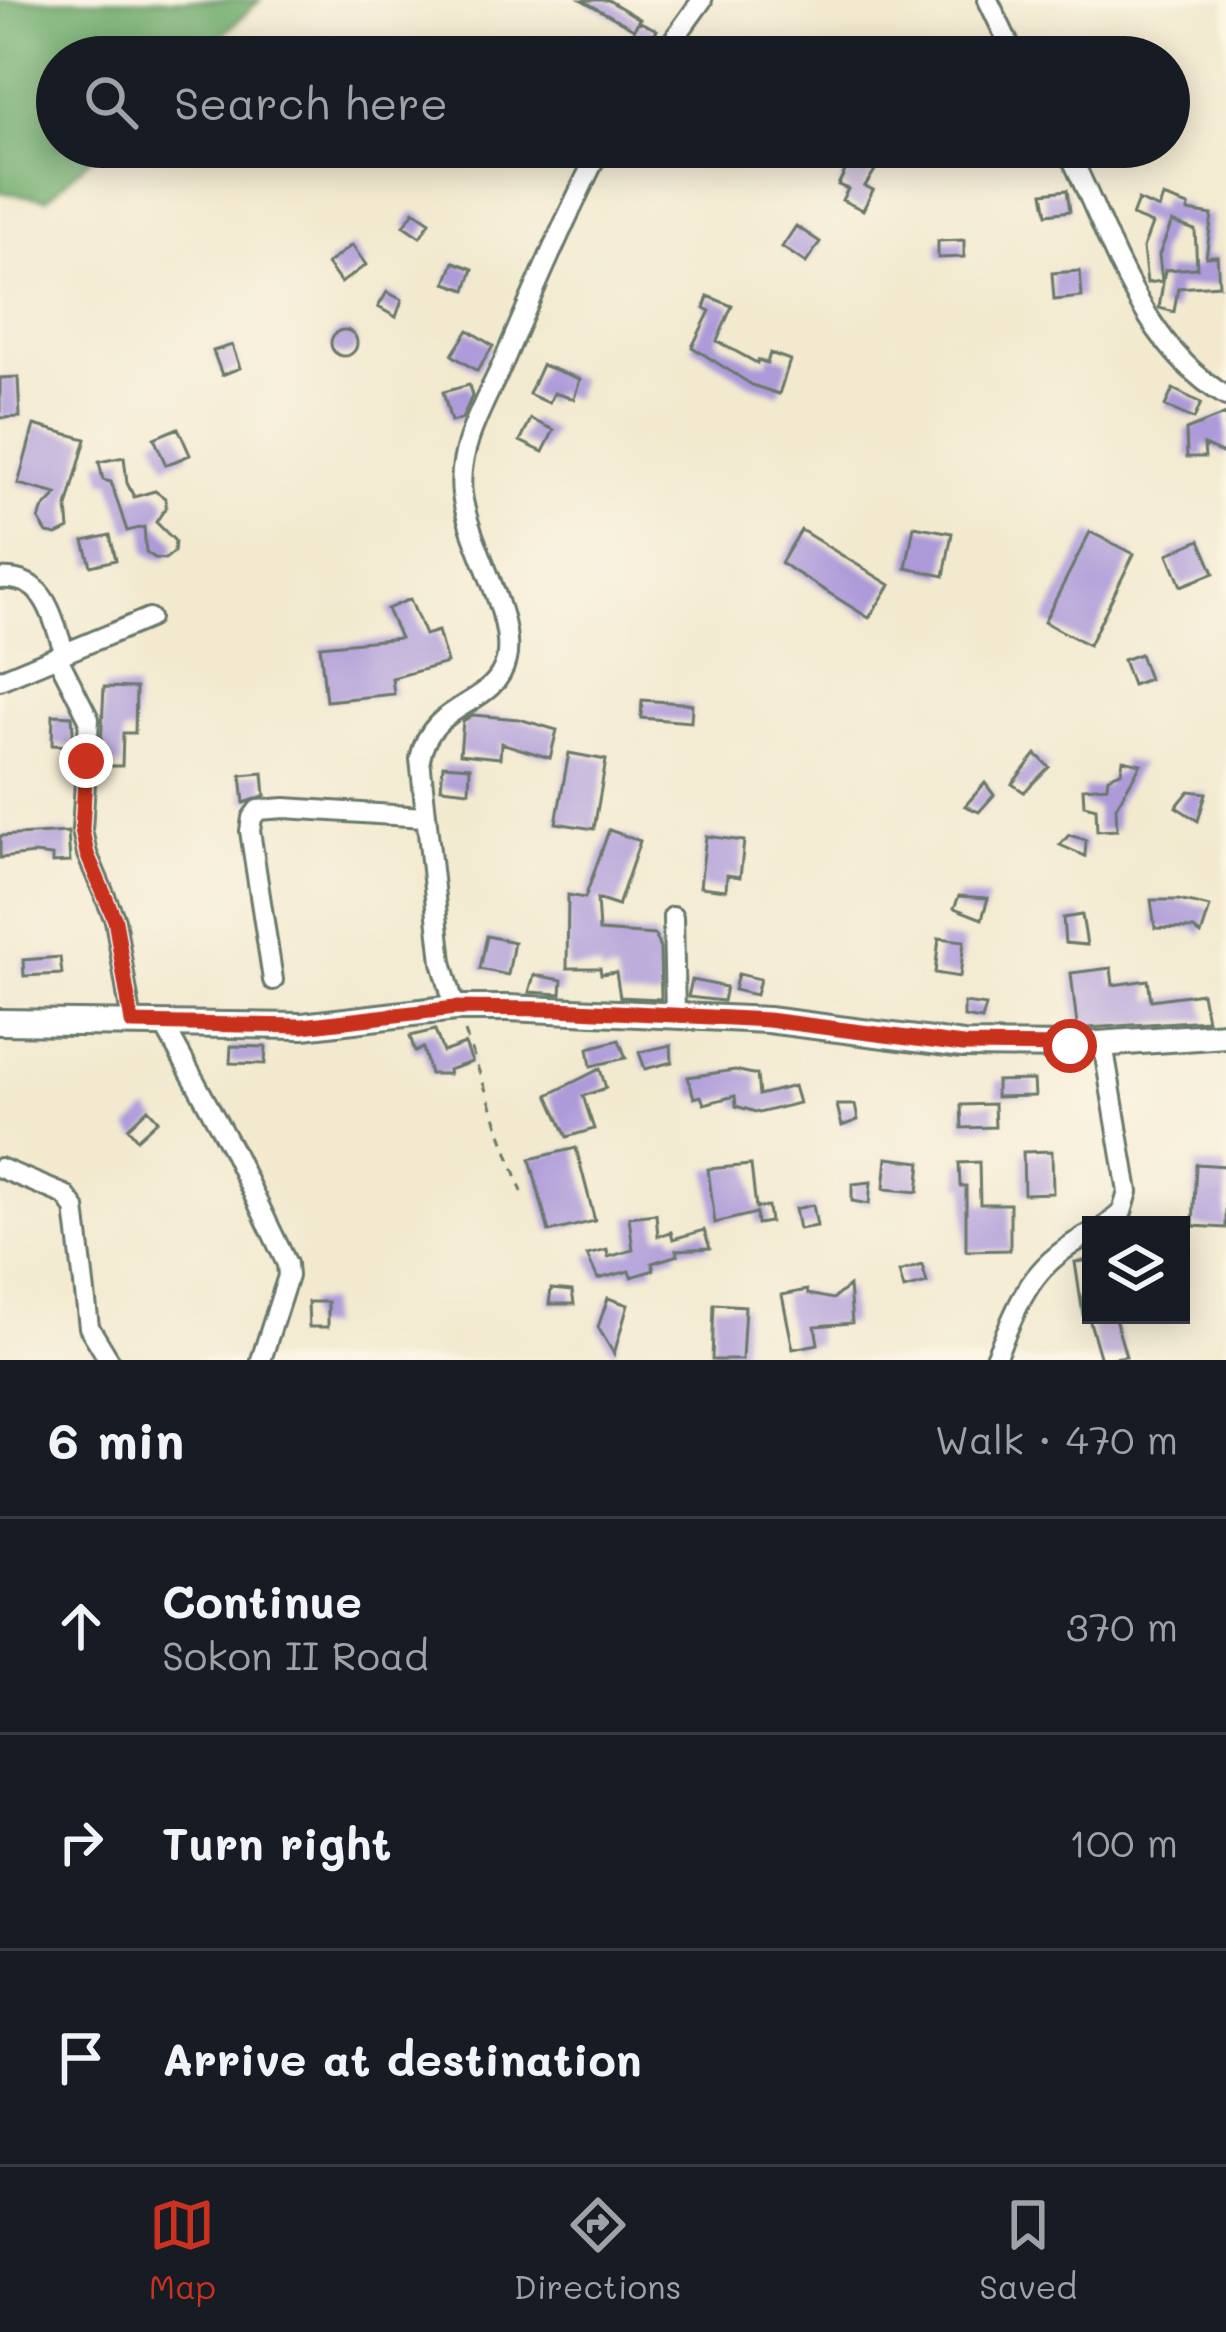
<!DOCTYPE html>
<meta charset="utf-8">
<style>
body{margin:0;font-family:Mali,sans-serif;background:#242831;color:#f1f3f6}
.controls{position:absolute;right:36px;bottom:36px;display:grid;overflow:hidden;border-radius:0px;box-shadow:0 6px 30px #0003}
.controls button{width:108px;height:108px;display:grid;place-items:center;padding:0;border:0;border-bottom:3px solid #363941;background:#171b24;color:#f1f3f6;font:60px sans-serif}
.stop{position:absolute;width:36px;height:36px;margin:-27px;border:9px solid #c8321e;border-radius:50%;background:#fff}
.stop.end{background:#c8321e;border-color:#fff;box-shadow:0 3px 12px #0008}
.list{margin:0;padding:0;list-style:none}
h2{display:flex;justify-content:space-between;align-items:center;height:156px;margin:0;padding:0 48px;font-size:51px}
h2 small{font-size:39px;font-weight:400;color:#9ea1a6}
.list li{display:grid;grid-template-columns:78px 1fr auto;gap:36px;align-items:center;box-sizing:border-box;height:216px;padding:0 48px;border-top:3px solid #363941}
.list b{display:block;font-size:45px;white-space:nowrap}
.list p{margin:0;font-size:39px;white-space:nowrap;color:#9ea1a6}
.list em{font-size:39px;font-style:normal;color:#9ea1a6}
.icon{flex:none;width:66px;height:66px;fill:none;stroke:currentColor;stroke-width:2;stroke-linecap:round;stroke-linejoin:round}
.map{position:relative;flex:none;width:1226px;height:1360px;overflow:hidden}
.search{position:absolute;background:#171b24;box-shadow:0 6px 30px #0003;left:36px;right:36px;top:36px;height:132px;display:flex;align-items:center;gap:30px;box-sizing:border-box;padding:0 42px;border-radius:66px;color:#9ea1a6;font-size:45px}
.sheet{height:804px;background:#171b24}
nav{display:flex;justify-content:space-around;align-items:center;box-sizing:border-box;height:168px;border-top:3px solid #363941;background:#171b24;font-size:33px;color:#9ea1a6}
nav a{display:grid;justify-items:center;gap:6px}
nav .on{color:#c8321e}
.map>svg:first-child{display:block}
.forest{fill:#6eab6c;stroke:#467450;stroke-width:3}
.building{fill:#ac9ad9}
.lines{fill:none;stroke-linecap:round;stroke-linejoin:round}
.minor-casing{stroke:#69796a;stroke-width:24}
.tertiary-casing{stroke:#69796a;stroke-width:30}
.path{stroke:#69796a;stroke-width:3;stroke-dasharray:9 9;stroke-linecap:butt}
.minor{stroke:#fff;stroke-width:18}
.tertiary{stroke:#fff;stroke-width:24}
.route{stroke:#c8321e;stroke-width:15}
</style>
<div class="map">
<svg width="1226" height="1360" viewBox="0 0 1226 1360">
<rect width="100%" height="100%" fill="#fcf5e5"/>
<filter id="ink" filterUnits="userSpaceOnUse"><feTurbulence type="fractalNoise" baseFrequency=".00833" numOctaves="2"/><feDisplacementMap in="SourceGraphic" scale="24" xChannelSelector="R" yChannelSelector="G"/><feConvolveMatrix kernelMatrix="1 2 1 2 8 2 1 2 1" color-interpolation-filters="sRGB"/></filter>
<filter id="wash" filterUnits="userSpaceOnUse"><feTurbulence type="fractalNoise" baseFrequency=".004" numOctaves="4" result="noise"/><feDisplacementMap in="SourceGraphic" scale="48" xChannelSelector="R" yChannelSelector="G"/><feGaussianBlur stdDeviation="2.7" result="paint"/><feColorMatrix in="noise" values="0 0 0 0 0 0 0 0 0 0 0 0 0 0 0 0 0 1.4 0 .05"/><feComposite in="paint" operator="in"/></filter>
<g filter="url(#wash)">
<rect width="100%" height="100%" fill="#f2e9cf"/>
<!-- forest -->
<path class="forest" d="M0 0H260L199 57H57V147H103L47 199 0 192Z"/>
<g id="blocks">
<!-- building -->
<path class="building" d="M582 0H608L640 19 634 29Z
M638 21 657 30 651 44 633 33Z
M857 147H869L884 156 865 186 873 190 863 210 842 200 848 189 838 185Z
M1067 190 1070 211 1047 214 1043 193Z
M1163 197 1189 206 1188 211 1212 215 1206 257 1217 256 1219 285 1178 288 1174 312 1159 308 1165 270 1197 268 1195 230 1172 222 1159 255 1162 281 1147 283 1143 248 1152 224 1132 216 1138 200 1159 209Z
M414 211 430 222 420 237 404 226Z
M796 226 820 242 806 263 782 247Z
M964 240V257L938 258V241Z
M352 245 366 265 341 283 327 264Z
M454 262 473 269 466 290 446 283Z
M1080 271 1082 297 1054 300 1052 273Z
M387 292 402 300 396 317 378 307Z
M708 296 732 306 717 341 757 363 758 360 767 363 770 353 790 360 779 394 752 385 692 347 710 311 704 308Z
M468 330 493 346 477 371 452 355Z
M331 343a13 13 0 1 1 26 0a13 13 0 1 1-26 0Z
M232 345 240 368 222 375 213 351Z
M542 365 580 379 574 399 554 393 549 403 529 394Z
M18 377 20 417 0 418V378Z
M469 385 472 396 462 419 451 422 443 392Z
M1173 389 1201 403 1194 419 1165 406Z
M1226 414V455L1204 445 1205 457H1187L1186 430Z
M531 419 554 430 543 452 520 441Z
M34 425 86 439 67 507 69 529 57 535 47 533 39 520 42 510 57 494 18 484Z
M178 428 190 455 166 465 154 438Z
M124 457 127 483 134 497 155 491 165 498 166 507 156 522 175 541 174 552 165 559 155 558 146 552 144 527 127 531 111 482 103 480 99 462Z
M914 526 952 533 944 576 906 568Z
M801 530 890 585 869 618 781 563Z
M1090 532 1134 554 1089 645 1044 622Z
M110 535 116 560 91 566 84 541Z
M1200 540 1214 573 1181 586 1168 554Z
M410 599 425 635 438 631 447 663 392 678 394 694 326 701 320 646 400 638 387 609Z
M1140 654 1149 679 1132 685 1123 660Z
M104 687 136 688 135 733H123L122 766H100Z
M642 700 692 704 691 722 641 718Z
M53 715 72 716 74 746 52 745Z
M473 715 519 719 557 730 550 758 501 743 500 758 460 754 463 721Z
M569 753 606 760 594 829 556 823Z
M1036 754 1049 767 1024 792 1012 784Z
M1123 760 1141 764 1116 807 1117 830 1097 831 1096 808 1084 805 1083 788 1107 786 1108 777 1121 772Z
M443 765 470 767 469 791 441 788Z
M263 773 265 796 244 803 241 775Z
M985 783 994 795 979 812 965 806Z
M1189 791 1206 793 1198 821 1176 807Z
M609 830 640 841 618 906 597 899 599 931 655 935 660 949 661 999 620 997 616 972 601 974 600 968H567L568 895 585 898Z
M68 832 70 862 52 863V856L34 854 0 858V836Z
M1069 835 1086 840 1085 856 1060 845Z
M706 836 744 841 740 877 727 875 726 890 700 887Z
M959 896 988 898 982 919 954 908Z
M1151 900H1178L1210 907 1201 935 1194 929 1155 928Z
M1082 915 1087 945 1065 943 1063 918Z
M487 936 514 942 508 975 480 969Z
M939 938 964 941 960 977 935 973Z
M60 957 62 974 24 976 23 960Z
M1111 968 1113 985 1148 980 1151 1000 1202 993 1207 1020 1073 1029V1025H1077L1071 973Z
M738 974 760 979 756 995 734 990Z
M534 975 562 980 561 994 529 992Z
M692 980 726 987 723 1001 688 997Z
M964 1003 986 1006 982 1020 964 1017Z
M435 1030 443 1052 465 1044 472 1062 448 1070 449 1074H430L423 1048 415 1052 410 1036Z
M619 1040 626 1058 591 1066 588 1048Z
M671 1045 672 1062 645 1069 639 1052Z
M231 1046 266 1047 265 1064 230 1063Z
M600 1069 606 1088 583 1096 594 1129 567 1137 548 1095Z
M735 1070 757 1075 759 1095 794 1086 799 1103 759 1113 736 1106 735 1096 704 1104 701 1096 694 1098 688 1077Z
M1034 1080 1035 1096 996 1097V1081Z
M994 1104 995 1127 962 1128 961 1105Z
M837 1105H855L858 1120 842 1126Z
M148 1109 158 1120 137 1139 128 1128Z
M576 1148 595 1221 549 1232 530 1159Z
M1052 1151 1053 1193 1024 1194 1023 1152Z
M887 1158 921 1162 918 1192 884 1189Z
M979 1162 980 1204H1010V1250L966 1251V1186H960L959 1163Z
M1196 1164 1226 1166V1228L1193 1226Z
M751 1165 756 1208 768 1207 770 1222 757 1224 756 1213 715 1223 708 1169Z
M871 1182 869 1204 852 1201V1184Z
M813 1205 817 1226 799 1229 795 1209Z
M656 1214 658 1236 671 1232 673 1239 704 1230 710 1248 676 1250 678 1255 652 1263 654 1270 631 1277 629 1271 598 1279 587 1255 607 1250 608 1257 633 1250 629 1217Z
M1091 1260V1314L1083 1315 1075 1262Z
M922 1265 927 1283 904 1289 899 1272Z
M849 1286 852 1323 815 1326 818 1344 793 1349 782 1295 807 1290 808 1294 833 1299Z
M551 1289 572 1291 574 1304H549Z
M608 1298 628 1305 614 1354 598 1327Z
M308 1302H328V1327H309Z
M714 1304 745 1306 742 1360H712Z
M1088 1315H1114L1126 1356 1101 1360Z"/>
</g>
</g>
<g filter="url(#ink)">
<use href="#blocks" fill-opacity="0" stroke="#69796a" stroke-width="3"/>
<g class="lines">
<defs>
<path id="minor" d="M988 0 1015 57
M661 57 702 0
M1066 147C1110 232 1138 344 1226 396
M0 579C48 576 51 617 65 653
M57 656 89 719 82 830 87 854 115 920 132 1023
M0 680 149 618
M673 917 675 1014
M273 980 250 831 252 818 258 810 285 808 424 817
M455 1008 442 962 420 759C431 700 495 708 506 660 516 616 468 543 462 494 456 446 488 398 506 356 536 285 566 216 601 147
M164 1025 232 1149 287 1264 288 1276 261 1360
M1103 1044 1128 1192 1122 1212 1107 1225
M0 1168 65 1195 75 1208 89 1327 109 1360
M994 1360C1022 1298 1028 1267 1091 1233"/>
<path id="tertiary" d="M0 1022 303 1026 455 1008H508L768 1020 963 1045 1070 1046 1226 1035"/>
</defs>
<!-- minor casing -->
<use href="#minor" class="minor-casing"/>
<!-- tertiary casing -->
<use href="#tertiary" class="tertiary-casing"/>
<!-- path -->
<path class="path" d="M465 1032 522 1192"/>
<!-- minor -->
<use href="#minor" class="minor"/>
<!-- tertiary -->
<use href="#tertiary" class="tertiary"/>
</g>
</g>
<g class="lines" filter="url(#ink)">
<!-- route -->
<path class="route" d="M86 761 82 830 87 854 115 920 132 1023 303 1026 455 1008 558 1009 768 1020 963 1045 1070 1046"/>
</g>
</svg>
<div class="controls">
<button><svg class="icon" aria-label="layers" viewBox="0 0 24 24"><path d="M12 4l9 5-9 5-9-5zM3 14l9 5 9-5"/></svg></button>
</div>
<div class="stop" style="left:1070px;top:1046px"></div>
<div class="stop end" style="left:86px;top:761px"></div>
<div class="search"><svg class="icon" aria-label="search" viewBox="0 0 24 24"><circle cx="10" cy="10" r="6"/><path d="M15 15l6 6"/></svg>Search here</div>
</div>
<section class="sheet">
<h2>6 min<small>Walk · 470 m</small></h2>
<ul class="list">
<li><svg class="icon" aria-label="ahead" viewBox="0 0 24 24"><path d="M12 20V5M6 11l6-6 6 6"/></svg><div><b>Continue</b><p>Sokon II Road</p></div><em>370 m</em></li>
<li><svg class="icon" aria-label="right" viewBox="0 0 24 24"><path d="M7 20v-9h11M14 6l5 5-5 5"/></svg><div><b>Turn right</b></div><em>100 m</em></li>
<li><svg class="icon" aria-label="arrive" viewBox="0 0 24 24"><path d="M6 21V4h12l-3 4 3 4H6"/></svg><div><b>Arrive at destination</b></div></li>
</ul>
</section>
<nav>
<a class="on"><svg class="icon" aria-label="map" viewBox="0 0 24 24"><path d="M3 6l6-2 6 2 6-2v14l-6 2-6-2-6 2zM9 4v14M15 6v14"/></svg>Map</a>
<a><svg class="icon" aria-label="directions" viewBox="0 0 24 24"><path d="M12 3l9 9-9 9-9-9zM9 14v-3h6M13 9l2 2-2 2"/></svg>Directions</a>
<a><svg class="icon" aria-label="saved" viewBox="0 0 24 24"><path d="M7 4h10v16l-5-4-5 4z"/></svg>Saved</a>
</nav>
